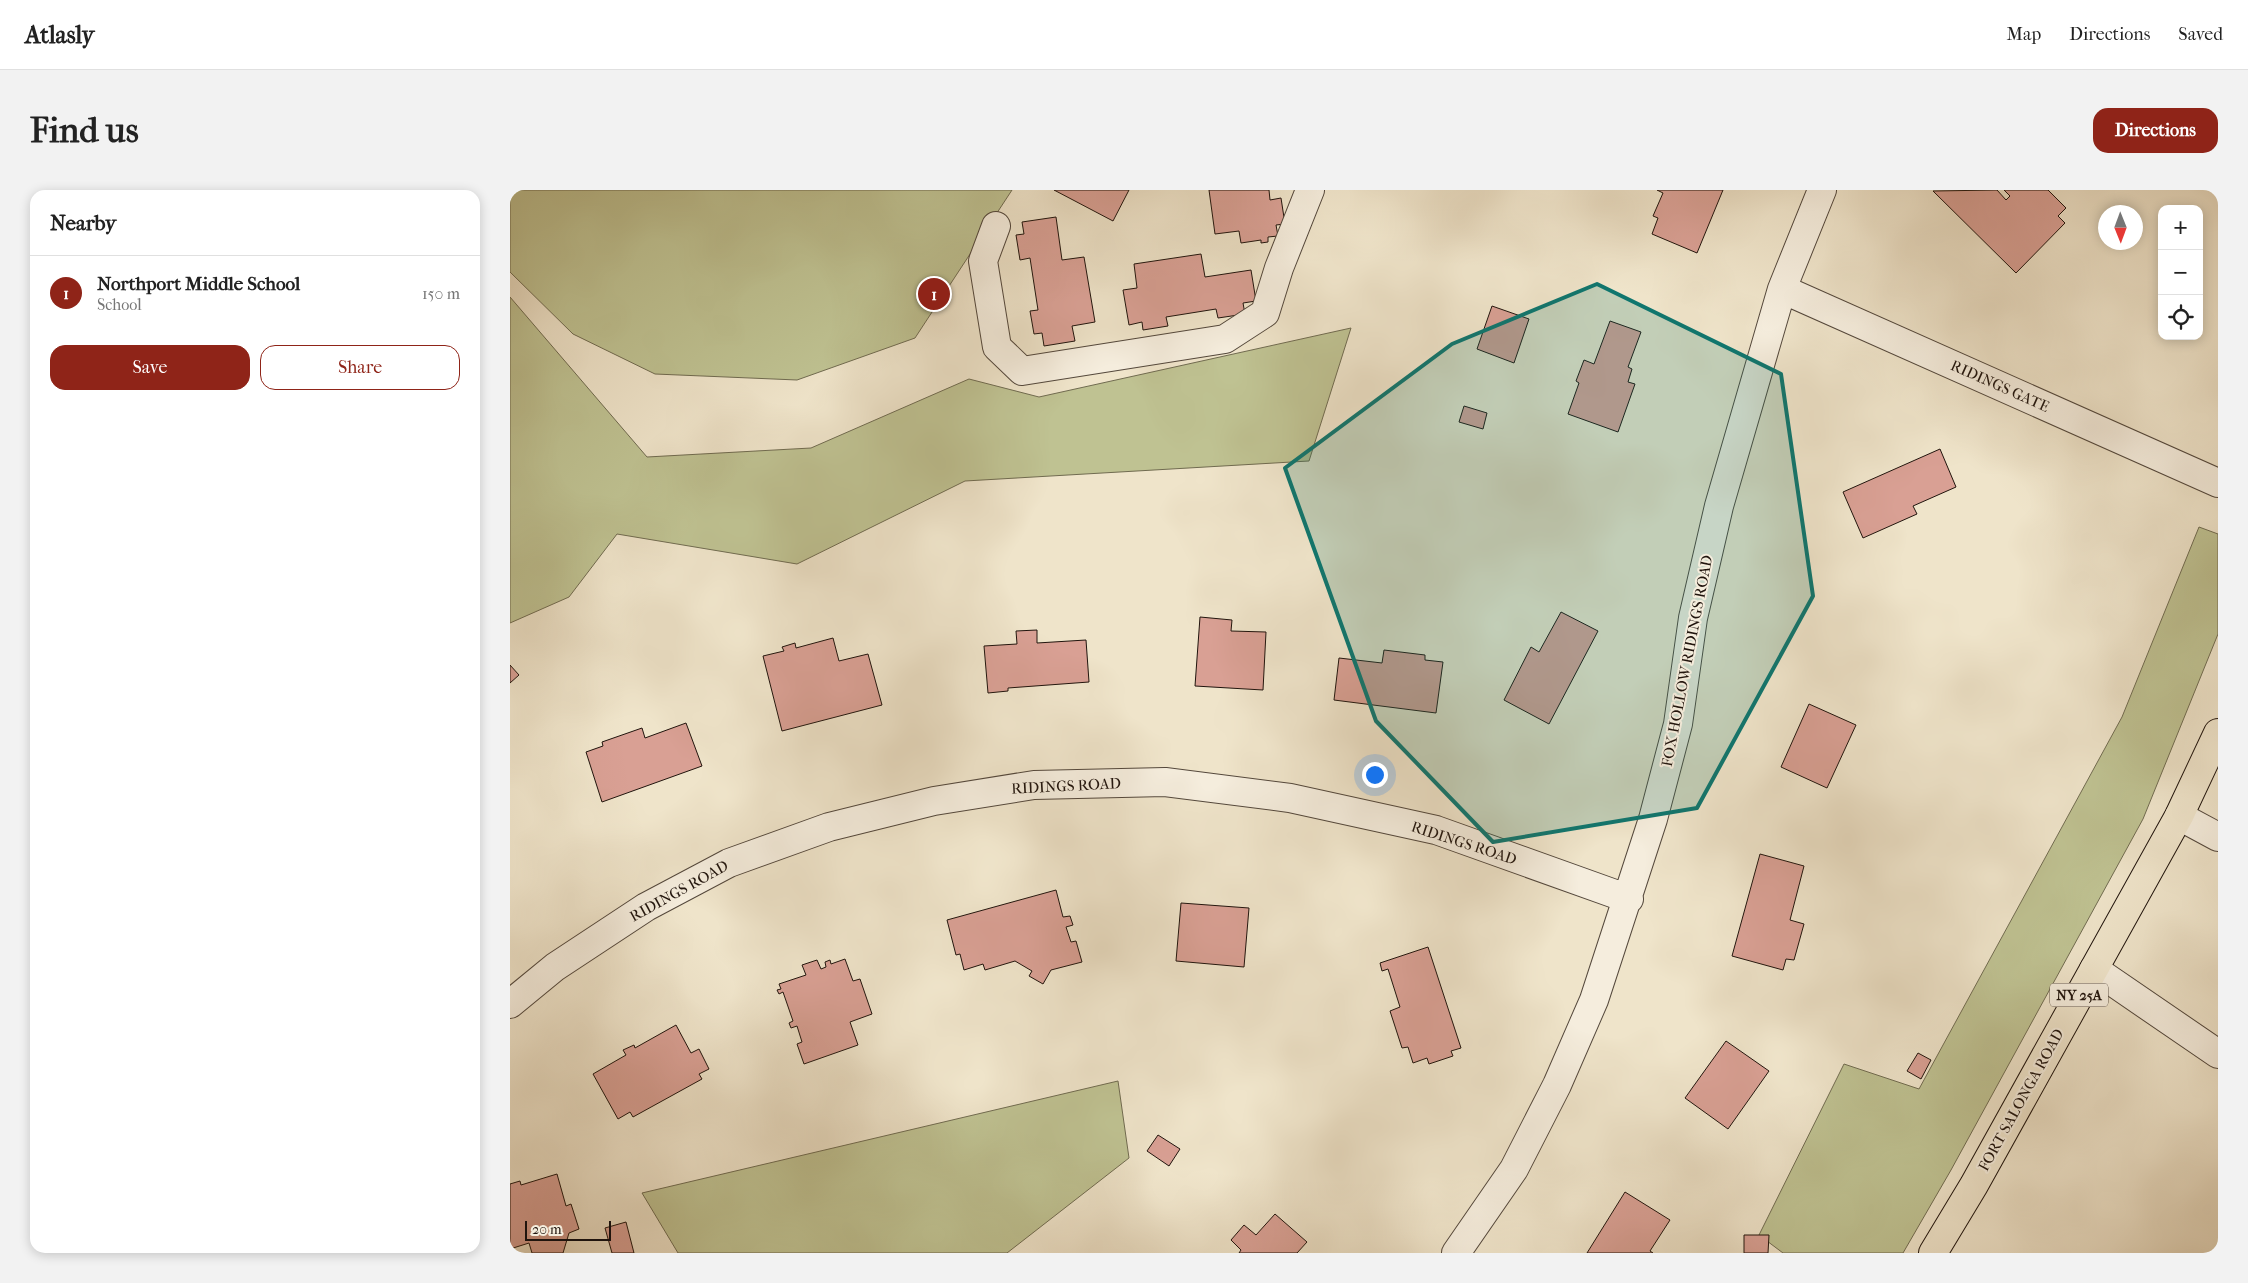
<!DOCTYPE html>
<meta charset="utf-8">
<style>
body{margin:0;font-family:"IM FELL French Canon",serif;background:#f2f2f2;color:#222}
.controls{position:absolute;right:15px;top:15px;display:grid;overflow:hidden;border-radius:10px;box-shadow:0 2px 12px #0003}
.controls button{width:45px;height:45px;display:grid;place-items:center;padding:0;border:0;border-bottom:1px solid #e0e0e0;background:#fff;color:#222;font:25px sans-serif}
.compass{position:absolute;left:1588px;top:15px;width:45px;height:45px;border-radius:50%;background:#fff;box-shadow:0 2px 12px #0003;rotate:179deg}
.scale{position:absolute;left:15px;bottom:12px;width:86px;box-sizing:border-box;padding-left:5px;border:2px solid #20140d;border-top:0;font-size:14px;line-height:18px;white-space:nowrap;color:#20140d;-webkit-text-stroke:4px #f5eddd;paint-order:stroke}
.you{position:absolute;left:864px;top:584px;width:18px;height:18px;margin:-12px;border:4px solid #fff;border-radius:50%;background:#1a73e8;box-shadow:0 0 0 8px #1a73e833}
.badge{display:grid;place-items:center;width:32px;height:32px;border-radius:50%;background:#8f2418;color:#fff;font-size:16px;font-weight:700}
.pin{position:absolute;translate:-50% -50%;border:2px solid #fff;box-shadow:0 1px 5px #0006}
.list{margin:0;padding:0;list-style:none}
h2{display:flex;justify-content:space-between;align-items:center;height:65px;margin:0;padding:0 20px;font-size:21px}
h2 small{font-size:16px;font-weight:400;color:#767676}
.list li{display:grid;grid-template-columns:32px 1fr auto;gap:15px;align-items:center;box-sizing:border-box;height:75px;padding:0 20px;border-top:1px solid #e0e0e0}
.list b{display:block;font-size:19px;white-space:nowrap}
.list p{margin:0;font-size:16px;white-space:nowrap;color:#767676}
.list em{font-size:16px;font-style:normal;color:#767676}
.actions{display:flex;gap:10px;padding:15px 20px}
.actions a{flex:1;padding:11px 0;border:1px solid #8f2418;border-radius:15px;text-align:center;font-size:18px;color:#8f2418}
.actions .main{background:#8f2418;color:#fff}
.icon{flex:none;width:28px;height:28px;fill:none;stroke:currentColor;stroke-width:2;stroke-linecap:round;stroke-linejoin:round}
.map{position:relative;flex:none;width:1708px;height:1063px;overflow:hidden;border-radius:15px}
header{display:flex;align-items:center;gap:30px;box-sizing:border-box;height:70px;padding:0 25px;background:#fff;border-bottom:1px solid #e0e0e0}
header strong{font-size:24px}
nav{display:flex;gap:28px;margin-inline-start:auto;font-size:18px}
.intro{display:flex;align-items:center;justify-content:space-between;box-sizing:border-box;height:120px;padding:0 30px}
h1{margin:0;font-size:35px}
.button{padding:12px 22px;border-radius:15px;background:#8f2418;color:#fff;font-size:18px;font-weight:700}
main{display:flex;gap:30px;padding:0 30px}
aside{flex:1;background:#fff;border-radius:15px;box-shadow:0 2px 12px #0003}
.map>svg:first-child{display:block}
.green{fill:#bfc292;stroke:#706b50}
.building{fill:#d9a094;stroke:#20140d}
.lines{fill:none;stroke-linecap:round;stroke-linejoin:round}
.minor-casing{stroke:#54483c;stroke-width:30}
.major-casing{stroke:#20140d;stroke-width:30}
.minor{stroke:#f5eddd;stroke-width:28}
.major{stroke:#efe4ca;stroke-width:28}
.marked{fill:#0f766e;fill-opacity:0.2;stroke:#0f766e;stroke-width:4;stroke-linejoin:round}
.labels{text-anchor:middle;dominant-baseline:central;stroke-width:4;stroke-linejoin:round;paint-order:stroke}
.shield{fill:#f5eddd;stroke:#60554b;stroke-width:1}
.shield-label{font-size:14px;font-weight:bold;fill:#20140d}
.street-label{font-size:15px;fill:#20140d;stroke:#f5eddd}
</style>
<header>
<strong>Atlasly</strong>
<nav><a>Map</a><a>Directions</a><a>Saved</a></nav>
</header>
<div class="intro"><h1>Find us</h1><a class="button">Directions</a></div>
<main>
<aside>
<h2>Nearby<small></small></h2>
<ul class="list">
<li><span class="badge">1</span><div><b>Northport Middle School</b><p>School</p></div><em>150 m</em></li>
</ul>
<div class="actions"><a class="main">Save</a><a>Share</a></div>
</aside>
<div class="map">
<svg width="1708" height="1063" viewBox="0 0 1708 1063">
<rect width="100%" height="100%" fill="#efe4ca"/>
<filter id="stains"><feTurbulence type="fractalNoise" baseFrequency=".004" numOctaves="4"/><feColorMatrix values="0 0 0 0 .2 0 0 0 0 .09 0 0 0 0 .02 0 0 0 .5 -.17"/></filter>
<radialGradient id="worn" r=".72"><stop offset=".6" stop-color="#630" stop-opacity="0"/><stop offset="1" stop-color="#630" stop-opacity=".3"/></radialGradient>
<!-- green -->
<path class="green" d="M0 0H502L405 148 287 190 145 184 63 144 0 82Z
M0 107 137 267 301 258 459 189 529 207 841 138 799 271 455 291 287 374 107 344 59 407 0 433Z
M1689 337 1708 344V444L1633 629 1441 980 1393 1063H1273L1249 1045 1334 874 1409 899 1612 527Z
M608 891 619 968 497 1063H168L132 1003Z"/>
<!-- building -->
<path class="building" d="M544 0H619L603 31Z
M699 0H759L760 10 771 8 775 34 766 35 768 46 758 47V52L751 53V50L731 53 729 41 705 44Z
M1147 0H1213L1187 63 1142 44 1148 28 1143 26 1153 3Z
M1487 0 1496 10 1500 6 1494 0H1538L1556 18 1548 26 1555 33 1506 83 1423 1Z
M546 27 552 70 574 67 585 132 562 136 565 151 534 156 532 143 524 144 520 121 528 120 520 68 510 70 506 45 514 44 512 32Z
M691 64 695 87 741 80 746 111 733 113 735 124 708 128 706 119 656 127 658 136 633 140 632 132 619 135 613 100 627 98 624 74Z
M982 116 1019 129 1004 173 967 159Z
M1100 131 1131 142 1118 177 1122 179 1118 192 1125 194 1108 242 1058 224 1069 193 1066 191 1074 170 1084 174Z
M954 216 977 223 973 239 949 232Z
M1430 259 1446 297 1403 316 1407 324 1353 348 1333 302Z
M1051 422 1088 441 1039 534 994 510 1021 457 1029 462Z
M690 427 722 430 721 441 756 442 753 500 685 496Z
M527 440V453L576 450 579 492 498 498V501L478 503 474 456 507 454 506 441Z
M323 448 329 471 358 464 372 515 272 541 253 466 274 461 272 457 285 453 286 458Z
M874 460 915 465V470L933 472 926 523 824 510 829 468 872 473Z
M0 475 9 485 0 493Z
M1299 514 1346 535 1317 598 1271 577Z
M176 533 192 576 92 612 76 562 93 556 92 552 132 538 135 548Z
M1250 664 1294 676 1280 730 1294 734 1284 770 1276 769 1273 780 1222 766Z
M546 700 553 727 560 726 563 735 556 737 561 752 566 751 572 772 541 780 533 794 519 786 522 781 505 771 475 780 473 774 454 780 450 764 446 765 437 730Z
M671 713 739 718 734 777 666 771Z
M918 757 951 858 941 861 943 866 919 874 917 868 903 873 898 857 892 858 880 821 890 817 878 779 872 781 870 773Z
M335 769 343 791 350 789 362 824 340 832 348 855 294 874 287 854 292 852 287 836 281 838 279 833 283 831 273 802 269 804 267 800 271 799 269 794 296 785 292 775 307 770 311 779 316 777 315 772 320 770 321 774Z
M166 835 181 863 189 859 199 879 189 884 192 889 123 927 120 922 108 929 83 884 116 865 113 860 124 855 125 858Z
M1216 851 1259 881 1218 939 1175 908Z
M1408 863 1421 870 1411 889 1397 881Z
M648 945 670 959 659 976 637 961Z
M47 984 56 1016 61 1014 69 1039 59 1043 53 1063H22L19 1053 0 1059V994L10 991 11 995Z
M1115 1002 1160 1030 1140 1061 1143 1063H1077Z
M765 1024 797 1052 787 1063H729L731 1060 721 1050 734 1035 746 1045Z
M116 1032 124 1063H102L95 1038Z
M1234 1045H1259L1258 1063H1234Z"/>
<g class="lines">
<defs>
<path id="minor" d="M486 36 473 71 487 157 512 181 715 149 755 123 769 78 800 0
M1272 99 1708 293
M1669 626 1708 647
M1584 779 1708 864
M0 814 45 777 136 717 219 673 319 637 424 611 524 595 655 592 780 608 926 640 1119 709
M946 1063 1004 979 1047 895 1084 810 1143 629 1168 534 1183 428 1209 316 1272 99 1312 0"/>
<path id="major" d="M1423 1063 1464 995 1669 626 1708 543"/>
</defs>
<!-- minor casing -->
<use href="#minor" class="minor-casing"/>
<!-- major casing -->
<use href="#major" class="major-casing"/>
<!-- minor -->
<use href="#minor" class="minor"/>
<!-- major -->
<use href="#major" class="major"/>
</g>
<!-- marked area -->
<path class="marked" d="M1087 94 1271 184 1303 406 1187 618 983 652 866 531 775 278 942 154Z"/>
<g class="labels">
<!-- shield labels -->
<rect class="shield" x="1540" y="793.5" width="58" height="23" rx="4"/>
<g class="shield-label">
<text x="1569" y="805">NY 25A</text>
</g>
<!-- street labels -->
<g class="street-label">
<text transform="translate(1490 196) rotate(24)">RIDINGS GATE</text>
<text transform="translate(1177 471) rotate(-79)">FOX HOLLOW RIDINGS ROAD</text>
<text transform="translate(556 596) rotate(-3)">RIDINGS ROAD</text>
<text transform="translate(954 653) rotate(18)">RIDINGS ROAD</text>
<text transform="translate(169 701) rotate(-29)">RIDINGS ROAD</text>
<text transform="translate(1511 910) rotate(-61)">FORT SALONGA ROAD</text>
</g>
</g>
<rect width="100%" height="100%" filter="url(#stains)"/>
<rect width="100%" height="100%" fill="url(#worn)"/>
</svg>
<div class="controls">
<button>+</button>
<button>−</button>
<button><svg class="icon" aria-label="locate" viewBox="0 0 24 24"><circle cx="12" cy="12" r="6"/><path d="M12 2v4M12 18v4M2 12h4M18 12h4"/></svg></button>
</div>
<svg class="compass" viewBox="-18 -18 36 36"><path d="M0-13l5 13h-10z" fill="#e53935"/><path d="M0 13l5-13h-10z" fill="#767676"/></svg>
<div class="scale">20 m</div>
<div class="you"></div>
<div class="pin badge" style="left:424px;top:104px">1</div>
</div>
</main>
